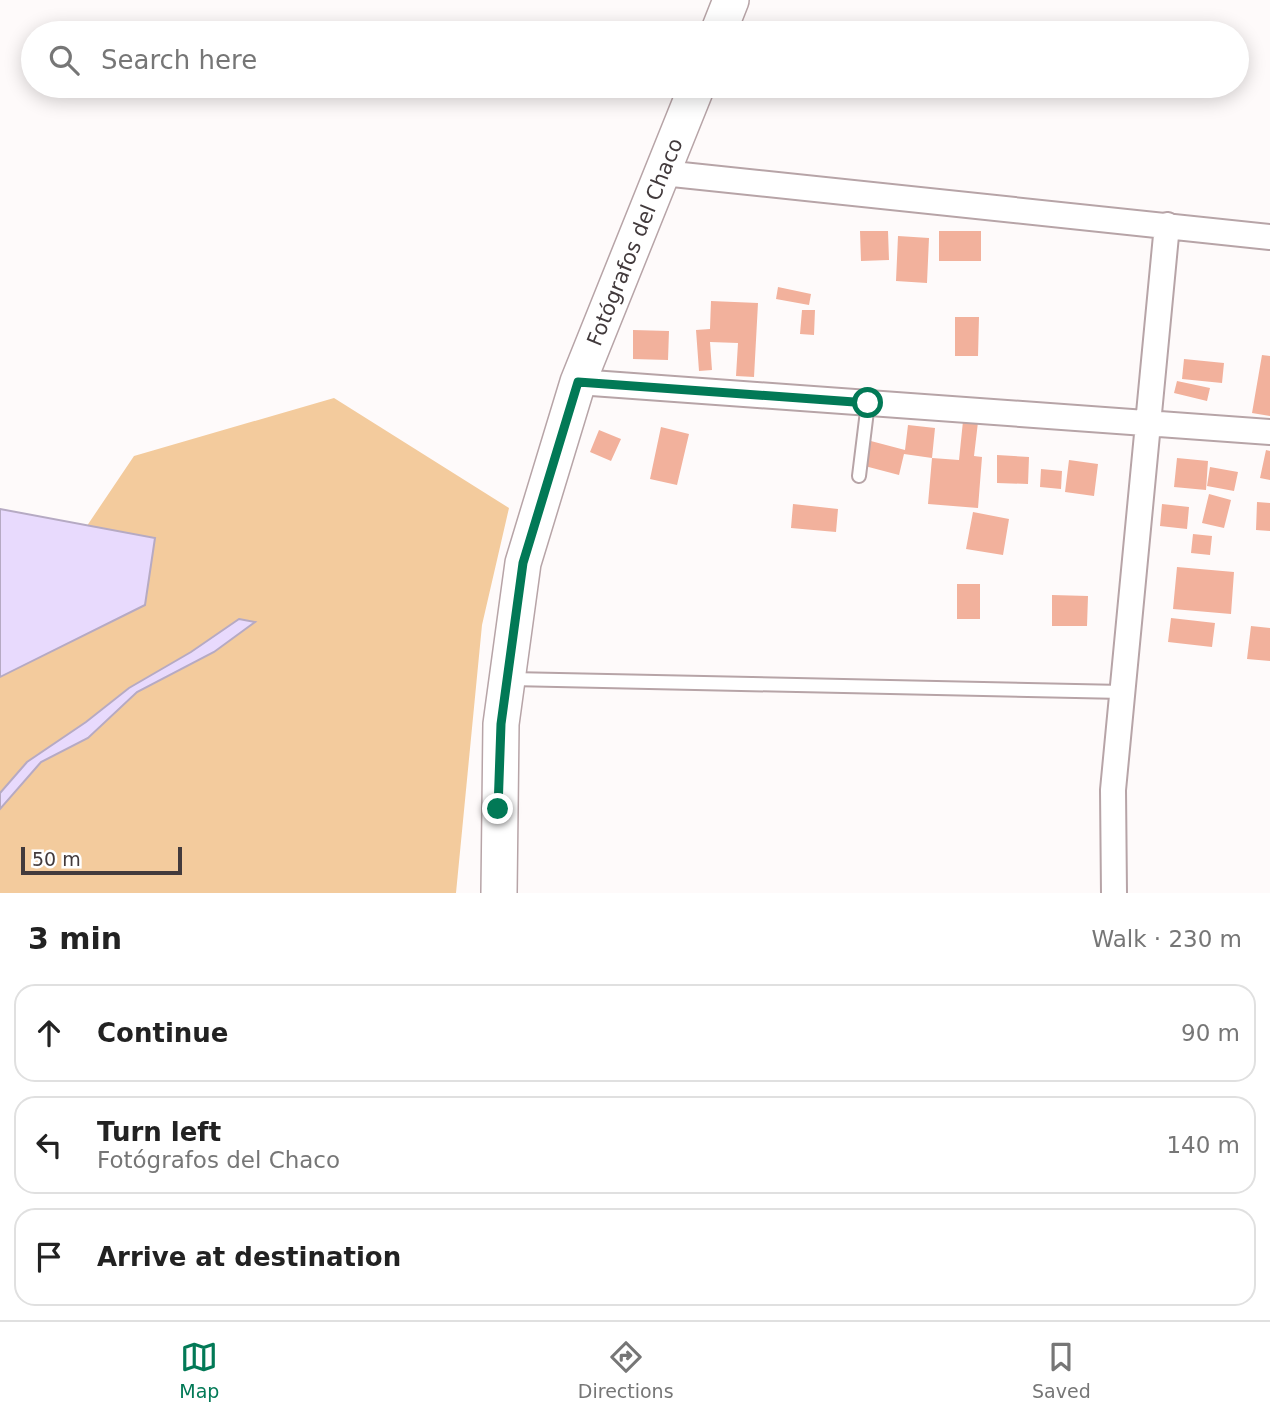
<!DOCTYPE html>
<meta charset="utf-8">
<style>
body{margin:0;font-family:"DejaVu Sans",sans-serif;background:#f6f6f6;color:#222}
.scale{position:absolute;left:21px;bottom:18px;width:161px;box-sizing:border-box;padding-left:7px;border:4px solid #423a3c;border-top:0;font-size:19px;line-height:24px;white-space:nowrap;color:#423a3c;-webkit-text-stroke:5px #fff;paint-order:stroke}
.stop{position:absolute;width:21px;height:21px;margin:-16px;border:5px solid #027956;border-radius:50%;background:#fff}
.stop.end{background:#027956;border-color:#fff;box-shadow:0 2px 7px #0008}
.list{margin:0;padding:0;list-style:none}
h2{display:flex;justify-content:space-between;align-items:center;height:91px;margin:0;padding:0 28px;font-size:30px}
h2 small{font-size:23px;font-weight:400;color:#767676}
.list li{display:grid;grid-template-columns:46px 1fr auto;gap:21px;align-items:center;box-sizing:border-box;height:98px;margin:0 14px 14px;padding:0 14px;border:2px solid #e0e0e0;border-radius:21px}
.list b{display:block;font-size:26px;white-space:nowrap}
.list p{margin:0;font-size:23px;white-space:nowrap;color:#767676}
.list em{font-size:23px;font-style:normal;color:#767676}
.icon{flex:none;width:38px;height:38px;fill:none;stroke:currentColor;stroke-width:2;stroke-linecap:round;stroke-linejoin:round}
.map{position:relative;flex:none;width:1270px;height:893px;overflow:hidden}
.search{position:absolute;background:#fff;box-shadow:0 4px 18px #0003;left:21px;right:21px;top:21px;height:77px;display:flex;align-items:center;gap:18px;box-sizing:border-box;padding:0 24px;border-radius:38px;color:#767676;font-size:26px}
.sheet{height:427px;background:#fff}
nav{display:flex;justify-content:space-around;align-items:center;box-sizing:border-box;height:98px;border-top:2px solid #e0e0e0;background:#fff;font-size:19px;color:#767676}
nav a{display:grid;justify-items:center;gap:4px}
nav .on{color:#027956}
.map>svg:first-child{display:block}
.green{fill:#f3cb9d}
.water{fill:#e8dafd;stroke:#b6aac3;stroke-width:2}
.building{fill:#f2b19c}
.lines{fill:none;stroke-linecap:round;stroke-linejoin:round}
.lane-casing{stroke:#b7a4a7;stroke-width:16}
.street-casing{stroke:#b7a4a7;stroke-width:28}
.secondary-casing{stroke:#b7a4a7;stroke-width:38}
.lane{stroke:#fff;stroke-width:12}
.street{stroke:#fff;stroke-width:24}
.secondary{stroke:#fff;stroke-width:35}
.route{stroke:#027956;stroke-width:9}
.labels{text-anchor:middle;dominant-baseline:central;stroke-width:7;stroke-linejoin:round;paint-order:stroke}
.street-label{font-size:21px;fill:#423a3c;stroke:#fff}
</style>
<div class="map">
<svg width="1270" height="893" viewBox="0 0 1270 893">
<rect width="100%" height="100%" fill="#fefafa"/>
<!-- green -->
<path class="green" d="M334 398 509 508 482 625 456 893H0V655L134 456Z"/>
<!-- water -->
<path class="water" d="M0 509 155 538 145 605 0 677Z
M239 619 255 622 214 652 137 692 88 738 41 762 0 809V793L27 762 86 722 129 688 191 652Z"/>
<!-- building -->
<path class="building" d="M860 231H888L889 260 861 261Z
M939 231H981V261H939Z
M898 236 929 238 927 283 896 281Z
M778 287 811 294 809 305 776 299Z
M711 301 758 303 754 377 736 376 738 343 710 342 712 370 699 371 696 330 710 329Z
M802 310H815L814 335 800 334Z
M955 317H979L978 356H955Z
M633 330 669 331 668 360 633 359Z
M1262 355 1270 356V416L1252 413Z
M1184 359 1224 363 1222 383 1182 379Z
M1177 381 1210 388 1207 401 1174 393Z
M963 421 978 422 974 456 982 457 978 508 928 504 932 458 959 460Z
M908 425 935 428 932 458 904 454 899 475 861 465 867 440 905 450Z
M661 427 689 434 677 485 650 479Z
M599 430 621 439 611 461 590 452Z
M1266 450 1270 451V480L1260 478Z
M997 455 1029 457 1028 484 997 483Z
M1177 458 1208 461 1206 490 1174 487Z
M1069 460 1098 464 1094 496 1065 492Z
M1210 467 1238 472 1234 491 1207 486Z
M1041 469 1062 471 1061 489 1040 487Z
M1209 494 1231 500 1224 528 1202 523Z
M1257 502 1270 503V531L1256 530Z
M793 504 838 509 836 532 791 528Z
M1162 504 1189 507 1187 529 1160 526Z
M973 512 1009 519 1003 555 966 549Z
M1193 534 1212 536 1210 555 1191 553Z
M1177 567 1234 572 1231 614 1173 609Z
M957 584H980V619H957Z
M1052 595 1088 596 1087 626H1052Z
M1171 618 1215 623 1212 647 1168 642Z
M1251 626 1270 628V661L1247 659Z"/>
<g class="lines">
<defs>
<path id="lane" d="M859 476 868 403
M511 679 1123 692"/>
<path id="street" d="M663 173 1270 237
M578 382 1270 432
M1114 893 1113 790 1167 225"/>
<path id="secondary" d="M718 33 731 0
M499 893 501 724 523 563 578 382 697 86"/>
</defs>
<!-- lane casing -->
<use href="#lane" class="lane-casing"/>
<!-- street casing -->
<use href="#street" class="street-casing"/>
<!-- secondary casing -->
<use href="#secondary" class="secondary-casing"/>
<!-- lane -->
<use href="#lane" class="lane"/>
<!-- street -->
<use href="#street" class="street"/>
<!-- secondary -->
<use href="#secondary" class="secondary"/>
</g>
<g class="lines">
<!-- route -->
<path class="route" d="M498 809 501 724 523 563 578 382 868 403"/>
</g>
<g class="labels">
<!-- street labels -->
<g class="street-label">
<text transform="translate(635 242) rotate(-68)">Fotógrafos del Chaco</text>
</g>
</g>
</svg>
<div class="scale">50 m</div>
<div class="stop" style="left:868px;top:403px"></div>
<div class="stop end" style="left:498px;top:809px"></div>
<div class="search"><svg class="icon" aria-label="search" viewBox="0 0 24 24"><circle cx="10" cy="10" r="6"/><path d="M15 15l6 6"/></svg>Search here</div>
</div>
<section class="sheet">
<h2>3 min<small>Walk · 230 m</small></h2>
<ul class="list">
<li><svg class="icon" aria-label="ahead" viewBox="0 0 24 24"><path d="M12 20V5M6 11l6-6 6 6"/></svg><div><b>Continue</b></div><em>90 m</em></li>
<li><svg class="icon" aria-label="left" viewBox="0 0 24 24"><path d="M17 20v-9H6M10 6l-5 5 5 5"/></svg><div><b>Turn left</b><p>Fotógrafos del Chaco</p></div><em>140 m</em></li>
<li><svg class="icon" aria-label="arrive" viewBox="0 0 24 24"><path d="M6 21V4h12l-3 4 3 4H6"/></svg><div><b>Arrive at destination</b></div></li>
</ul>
</section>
<nav>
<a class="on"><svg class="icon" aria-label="map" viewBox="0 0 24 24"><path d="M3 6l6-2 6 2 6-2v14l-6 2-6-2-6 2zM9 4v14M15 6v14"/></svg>Map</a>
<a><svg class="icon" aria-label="directions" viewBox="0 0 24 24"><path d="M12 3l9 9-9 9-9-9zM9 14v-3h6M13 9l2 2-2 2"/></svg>Directions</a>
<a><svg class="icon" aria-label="saved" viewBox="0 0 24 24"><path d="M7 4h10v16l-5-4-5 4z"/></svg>Saved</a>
</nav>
